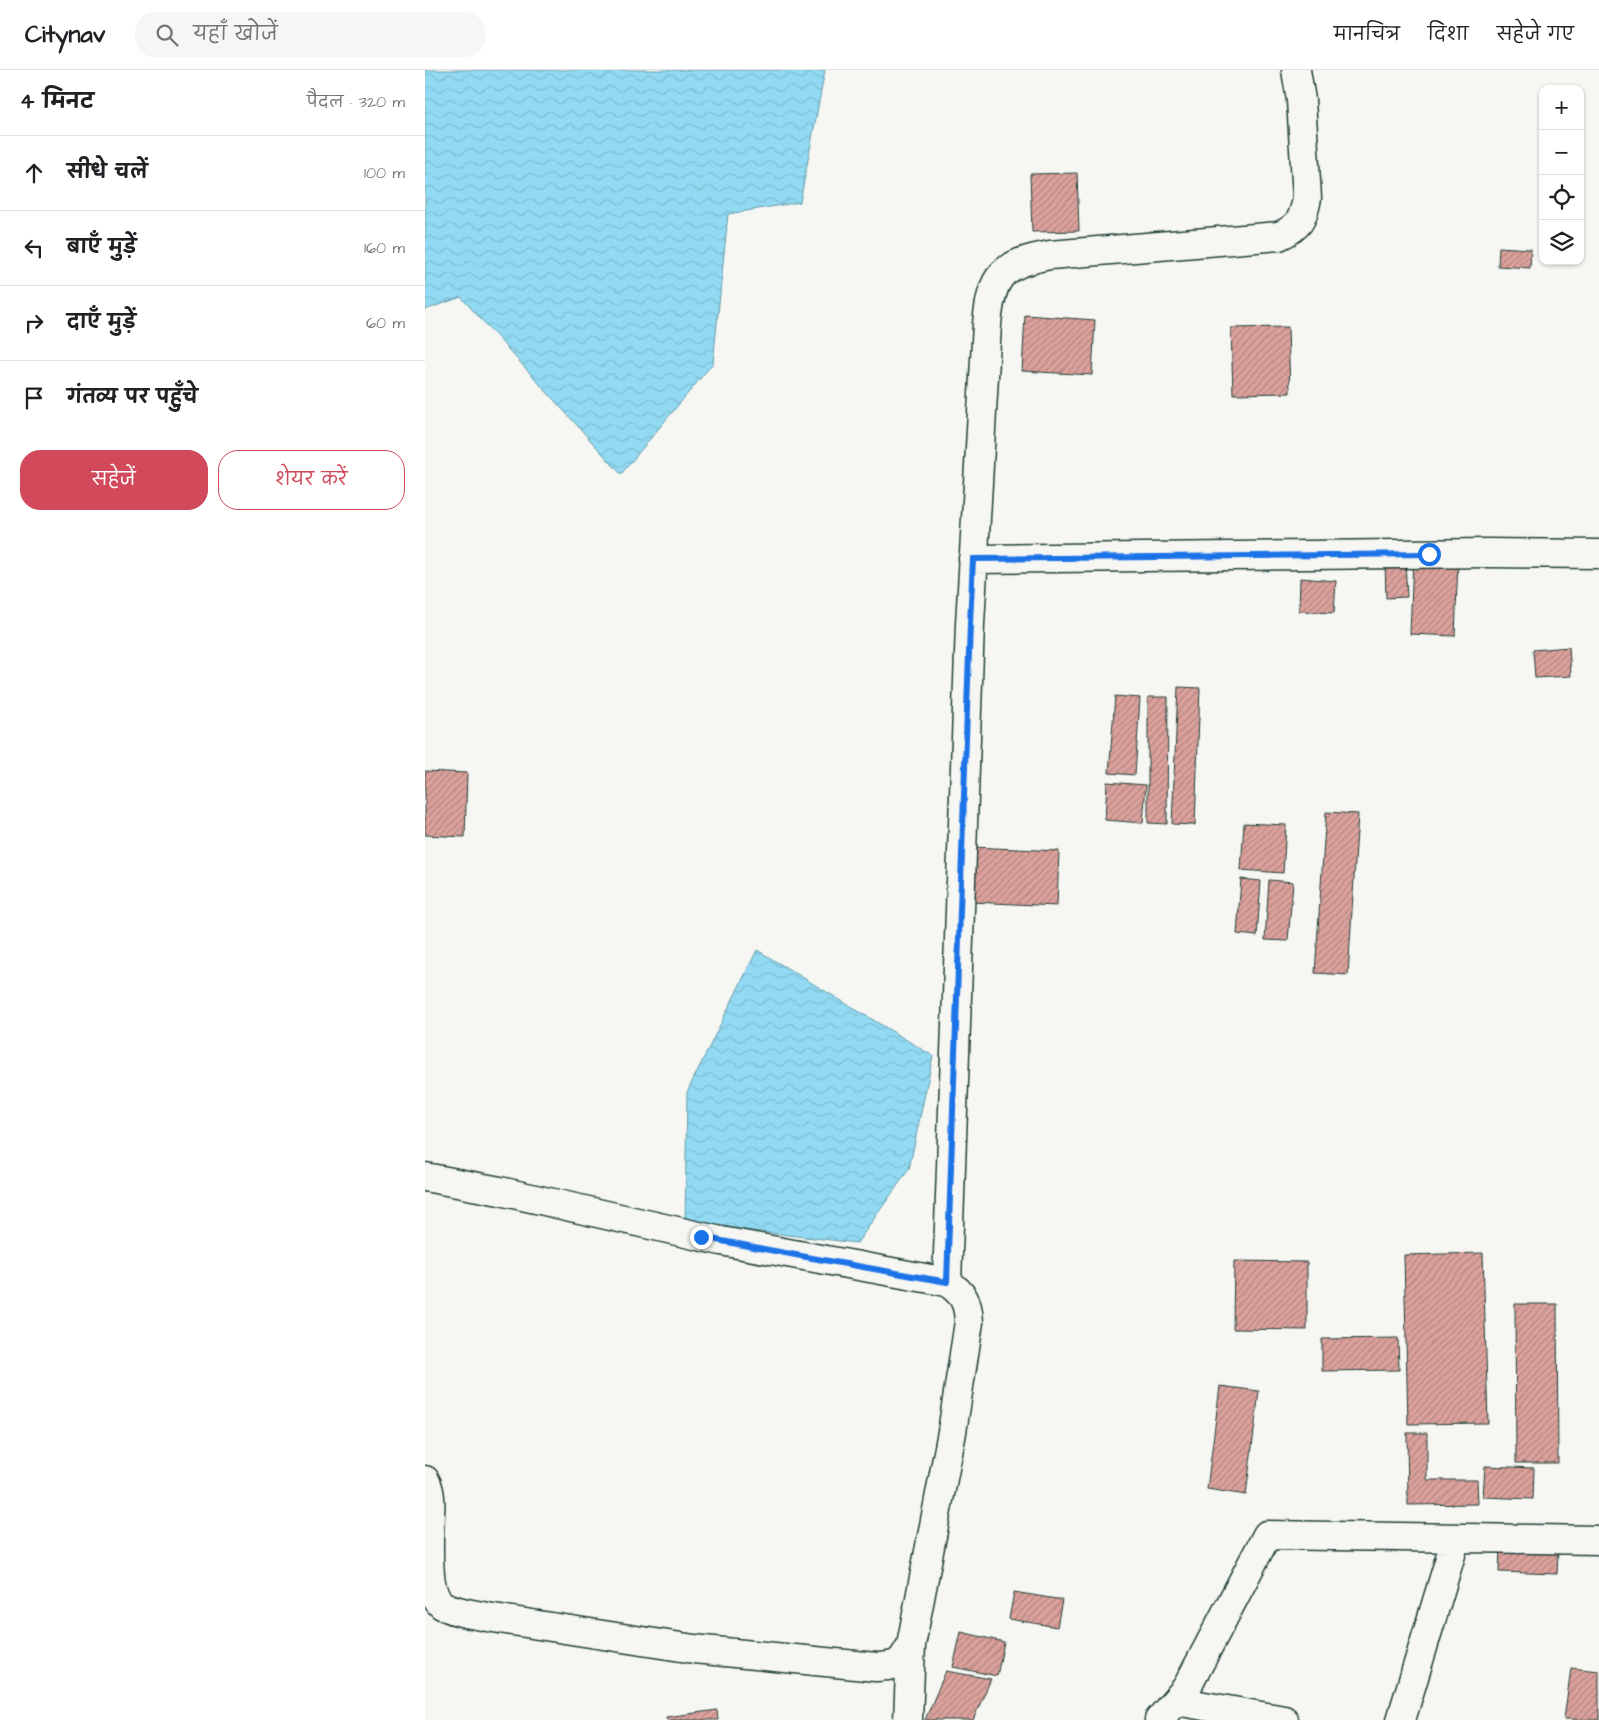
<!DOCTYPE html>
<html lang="hi">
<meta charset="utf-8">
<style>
body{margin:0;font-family:"Architects Daughter","Playpen Sans Deva",sans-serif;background:#f6f6f6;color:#202124}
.controls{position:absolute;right:15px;top:15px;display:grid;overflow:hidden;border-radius:10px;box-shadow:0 1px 4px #0004}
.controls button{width:45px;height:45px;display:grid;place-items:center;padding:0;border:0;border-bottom:1px solid #e0e0e0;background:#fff;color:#202124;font:25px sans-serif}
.stop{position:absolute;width:15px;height:15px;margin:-11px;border:4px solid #1a73e8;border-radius:50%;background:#fff}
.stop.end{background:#1a73e8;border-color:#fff;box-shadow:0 1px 5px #0008}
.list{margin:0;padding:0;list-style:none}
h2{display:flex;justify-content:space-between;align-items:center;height:65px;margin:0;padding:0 20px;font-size:21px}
h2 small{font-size:16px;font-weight:400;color:#757577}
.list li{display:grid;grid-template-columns:32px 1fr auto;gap:15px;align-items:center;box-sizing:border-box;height:75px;padding:0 20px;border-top:1px solid #e0e0e0}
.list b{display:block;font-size:19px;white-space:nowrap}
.list em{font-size:16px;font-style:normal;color:#757577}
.actions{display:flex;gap:10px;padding:15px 20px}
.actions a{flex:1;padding:11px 0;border:1px solid #d1495b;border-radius:20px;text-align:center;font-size:18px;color:#d1495b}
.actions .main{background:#d1495b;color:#fff}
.icon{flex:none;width:28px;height:28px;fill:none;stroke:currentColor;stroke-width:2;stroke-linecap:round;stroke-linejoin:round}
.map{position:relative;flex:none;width:1174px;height:1650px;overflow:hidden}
header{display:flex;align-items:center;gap:30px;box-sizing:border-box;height:70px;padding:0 25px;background:#fff;border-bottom:1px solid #e0e0e0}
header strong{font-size:24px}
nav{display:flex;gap:28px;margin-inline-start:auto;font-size:18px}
.search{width:350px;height:45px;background:#f6f6f6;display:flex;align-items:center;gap:12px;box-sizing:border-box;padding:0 18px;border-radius:20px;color:#757577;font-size:19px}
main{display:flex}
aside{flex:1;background:#fff}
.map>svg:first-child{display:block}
.water{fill:url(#water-waves);stroke:#649ba7}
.building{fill:url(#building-hatch);stroke:#1f3d34}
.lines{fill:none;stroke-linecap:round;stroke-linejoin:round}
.minor-casing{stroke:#1f3d34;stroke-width:31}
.minor{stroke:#f6f6f2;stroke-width:28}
.route{stroke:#1a73e8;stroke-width:6}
</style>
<header>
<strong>Citynav</strong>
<div class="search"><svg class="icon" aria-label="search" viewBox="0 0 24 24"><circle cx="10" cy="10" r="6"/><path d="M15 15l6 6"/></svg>यहाँ खोजें</div>
<nav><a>मानचित्र</a><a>दिशा</a><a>सहेजे गए</a></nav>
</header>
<main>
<aside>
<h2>4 मिनट<small>पैदल · 320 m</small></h2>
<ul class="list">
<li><svg class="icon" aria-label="ahead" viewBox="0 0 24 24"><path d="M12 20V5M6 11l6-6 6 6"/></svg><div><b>सीधे चलें</b></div><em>100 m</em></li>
<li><svg class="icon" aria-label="left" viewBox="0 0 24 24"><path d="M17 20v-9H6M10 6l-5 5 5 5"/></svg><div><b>बाएँ मुड़ें</b></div><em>160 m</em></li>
<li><svg class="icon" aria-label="right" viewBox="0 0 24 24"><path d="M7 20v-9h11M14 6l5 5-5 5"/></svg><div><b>दाएँ मुड़ें</b></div><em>60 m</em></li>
<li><svg class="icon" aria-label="arrive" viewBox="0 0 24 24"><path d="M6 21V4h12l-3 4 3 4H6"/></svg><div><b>गंतव्य पर पहुँचे</b></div></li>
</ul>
<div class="actions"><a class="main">सहेजें</a><a>शेयर करें</a></div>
</aside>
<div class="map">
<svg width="1174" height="1650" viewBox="0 0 1174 1650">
<defs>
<pattern id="water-waves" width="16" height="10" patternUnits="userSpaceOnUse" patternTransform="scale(1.25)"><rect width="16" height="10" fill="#92daf3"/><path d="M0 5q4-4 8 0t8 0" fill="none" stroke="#7dbcd1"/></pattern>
<pattern id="building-hatch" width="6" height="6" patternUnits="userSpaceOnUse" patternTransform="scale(1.25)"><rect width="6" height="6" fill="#dca19c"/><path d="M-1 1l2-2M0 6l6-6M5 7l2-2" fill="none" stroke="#b28480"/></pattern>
</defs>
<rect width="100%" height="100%" fill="#f6f6f2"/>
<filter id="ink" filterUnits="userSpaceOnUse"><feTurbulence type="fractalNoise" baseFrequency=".02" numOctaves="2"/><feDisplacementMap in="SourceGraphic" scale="10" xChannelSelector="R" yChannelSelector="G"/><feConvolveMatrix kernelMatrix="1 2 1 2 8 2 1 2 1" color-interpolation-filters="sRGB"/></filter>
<g filter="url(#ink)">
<!-- water -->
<path class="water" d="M0 0H400L375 132 303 144 288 293 196 404 36 227 0 240Z
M332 880 508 986 484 1099 432 1173 260 1153 262 1022Z"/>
<!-- building -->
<path class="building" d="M652 103 654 161 607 162 605 104Z
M1074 177 1106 179 1105 198 1073 196Z
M600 245 670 250 667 305 597 301Z
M863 257 865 323 808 324 806 258Z
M988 489 1033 491 1030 566 985 564Z
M980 491 982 527 961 528 960 492Z
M875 508 911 511 909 543 874 541Z
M1144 577 1146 606 1110 608 1108 580Z
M753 617 775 618 770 755 747 754Z
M690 626 715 628 710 705 684 703Z
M723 627H743L742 754 723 753Z
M0 701 42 703 40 767 0 765Z
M682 712 721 715 718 753 680 750Z
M901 742 933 744 923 905 890 903Z
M819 753 861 755 858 803 816 800Z
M548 777 634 781 632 836 546 832Z
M816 809 836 811 832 866 812 864Z
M844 810 868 812 863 871 840 870Z
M1058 1183 1063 1353 983 1354 979 1185Z
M809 1191 882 1192V1260L808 1259Z
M1090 1234H1132L1133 1393H1091Z
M973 1268 974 1300 897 1301V1269Z
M795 1316 834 1321 821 1425 782 1419Z
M982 1363H1002V1410H1052L1053 1434 983 1435Z
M1060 1396 1109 1398 1108 1429 1058 1427Z
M1075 1477 1133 1480 1132 1504 1074 1502Z
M589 1522 637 1530 632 1557 584 1549Z
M536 1562 579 1572 572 1606 528 1597Z
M1146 1598 1174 1601V1650L1139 1649Z
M521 1601 566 1609 548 1650H500Z
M292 1640 293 1650H242L241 1647Z"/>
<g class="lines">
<defs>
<path id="minor" d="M548 489 1063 483 1174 484
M0 1107 75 1121 296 1171 522 1212C539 1224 543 1232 544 1252L527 1362 486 1575C476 1594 473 1596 451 1597L269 1579 62 1547C47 1544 30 1542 17 1535 0 1522 4 1467 5 1444 6 1432 6 1420 0 1410
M522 1212 545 554 562 254C567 205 576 194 625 185L854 166C874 157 878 150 882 128L876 30 871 0
M751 1631 859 1650
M483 1650 486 1575
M734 1650 762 1617 842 1465 1174 1470
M976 1650 1031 1468"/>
</defs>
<!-- minor casing -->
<use href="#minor" class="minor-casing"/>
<!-- minor -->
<use href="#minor" class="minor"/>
</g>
</g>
<g class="lines" filter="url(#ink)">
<!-- route -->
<path class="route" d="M276 1167 376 1186 522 1212 545 554 548 489 1004 484"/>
</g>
</svg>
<div class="controls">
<button>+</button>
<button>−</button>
<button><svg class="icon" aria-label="locate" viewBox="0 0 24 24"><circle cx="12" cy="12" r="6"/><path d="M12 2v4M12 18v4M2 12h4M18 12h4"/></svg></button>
<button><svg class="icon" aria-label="layers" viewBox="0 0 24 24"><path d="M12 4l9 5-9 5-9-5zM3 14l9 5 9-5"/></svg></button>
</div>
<div class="stop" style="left:1004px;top:484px"></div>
<div class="stop end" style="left:276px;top:1167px"></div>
</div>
</main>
